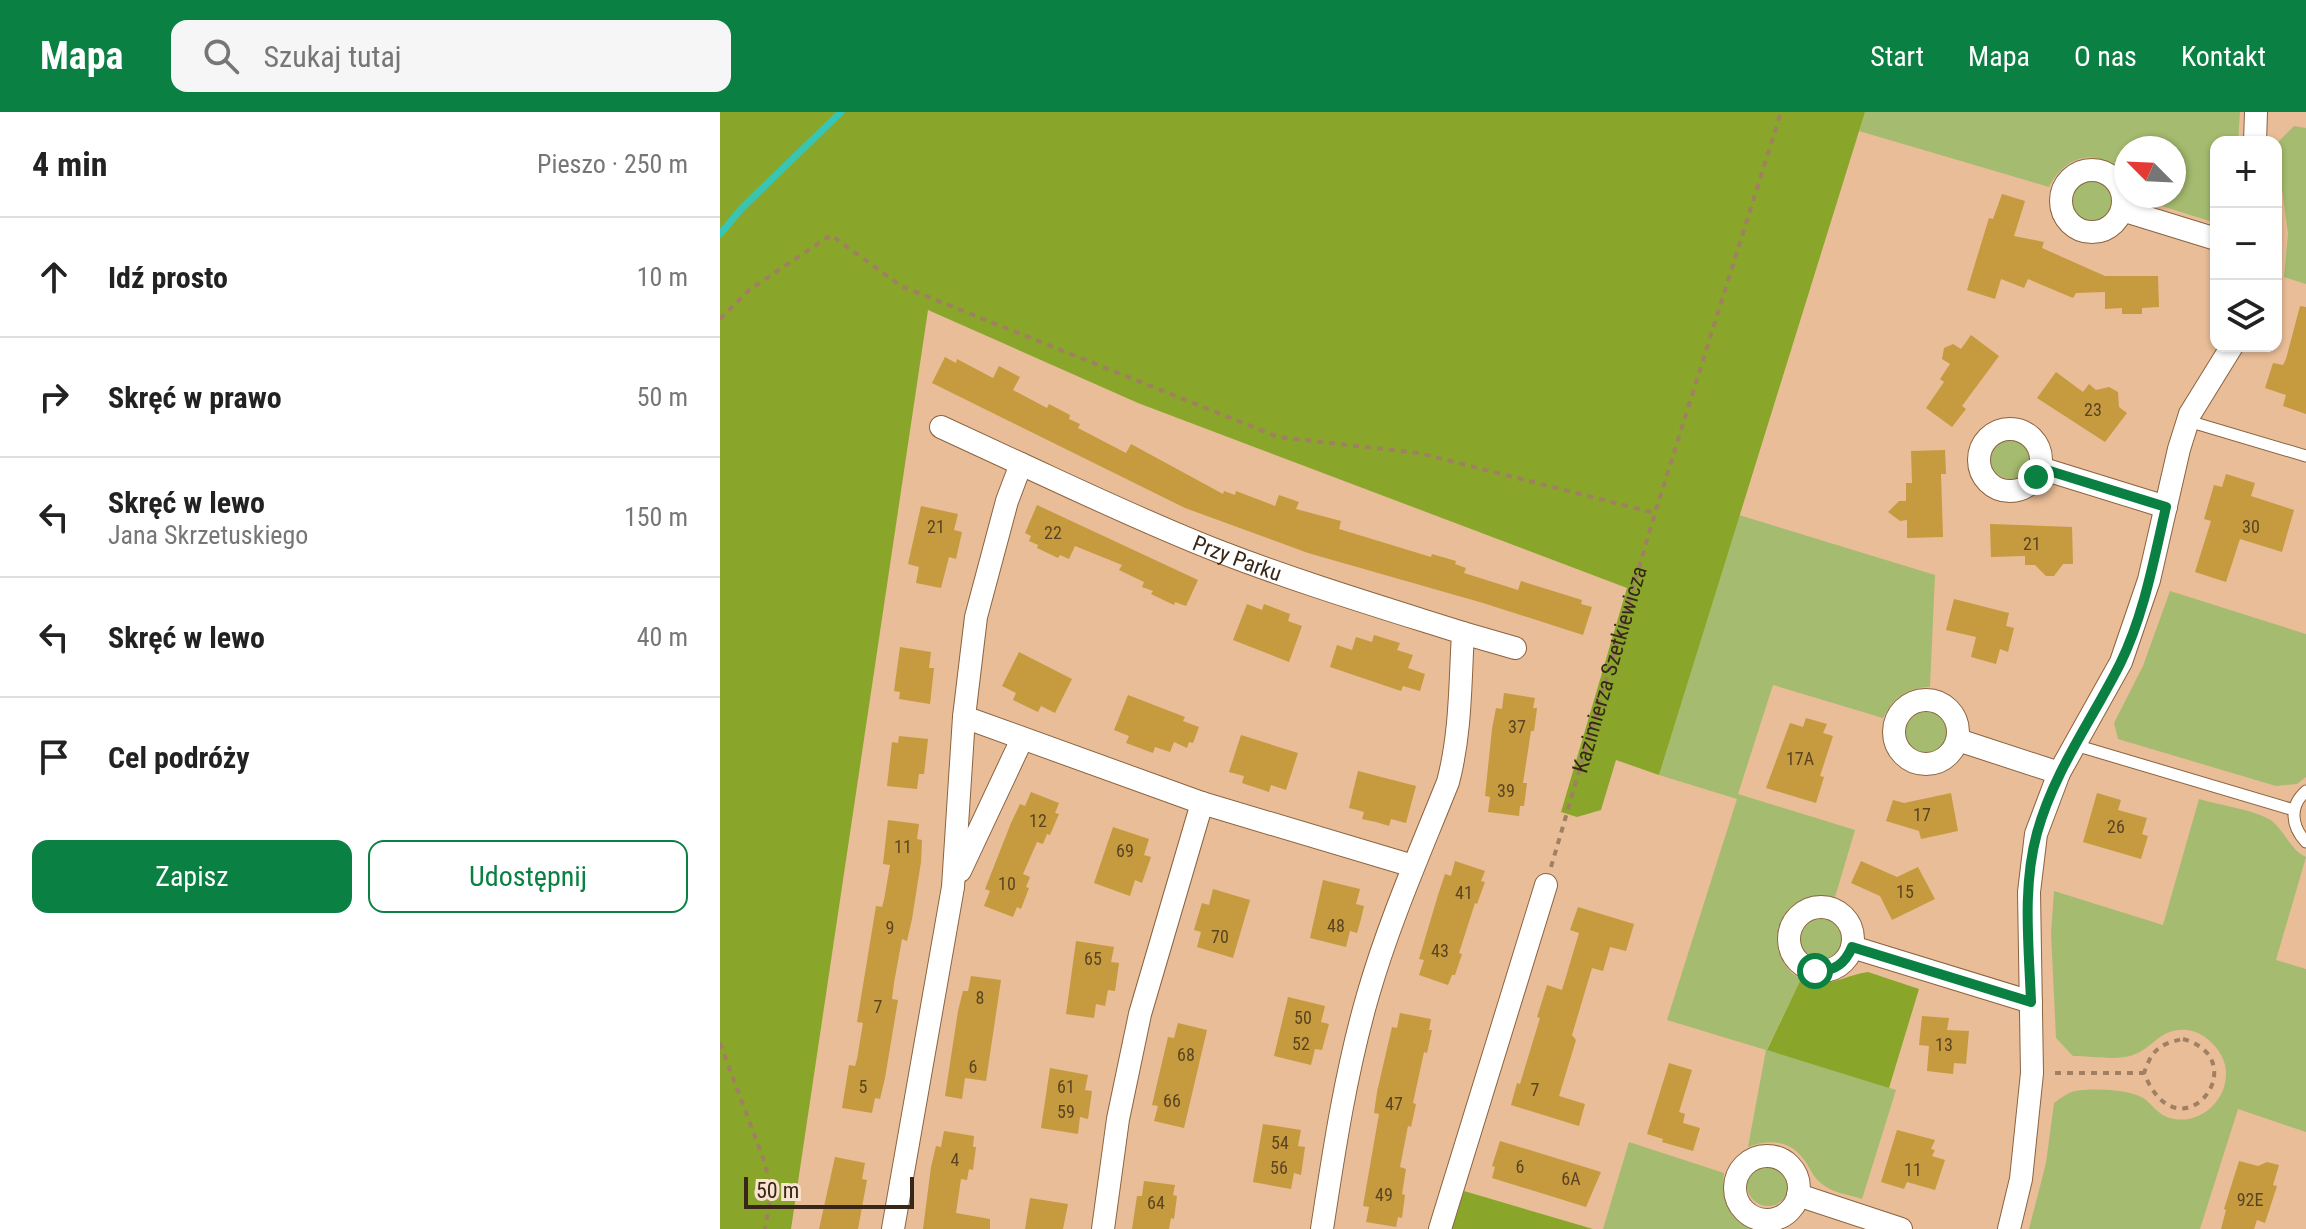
<!DOCTYPE html>
<html lang="pl">
<meta charset="utf-8">
<style>
body{margin:0;font-family:"Roboto Condensed",sans-serif;background:#f6f6f6;color:#222}
.controls{position:absolute;right:24px;top:24px;display:grid;overflow:hidden;border-radius:16px;box-shadow:0 2px 6px #0004}
.controls button{width:72px;height:72px;display:grid;place-items:center;padding:0;border:0;border-bottom:2px solid #e0e0e0;background:#fff;color:#222;font:40px sans-serif}
.compass{position:absolute;left:1394px;top:24px;width:72px;height:72px;border-radius:50%;background:#fff;box-shadow:0 2px 6px #0004;rotate:294deg}
.scale{position:absolute;left:24px;bottom:20px;width:170px;box-sizing:border-box;padding-left:8px;border:4px solid #382718;border-top:0;font-size:22px;line-height:28px;white-space:nowrap;color:#382718;-webkit-text-stroke:6px #f9e2cf;paint-order:stroke}
.stop{position:absolute;width:24px;height:24px;margin:-18px;border:6px solid #0b8043;border-radius:50%;background:#fff}
.stop.end{background:#0b8043;border-color:#fff;box-shadow:0 2px 8px #0008}
.list{margin:0;padding:0;list-style:none}
h2{display:flex;justify-content:space-between;align-items:center;height:104px;margin:0;padding:0 32px;font-size:34px}
h2 small{font-size:26px;font-weight:400;color:#767676}
.list li{display:grid;grid-template-columns:52px 1fr auto;gap:24px;align-items:center;box-sizing:border-box;height:120px;padding:0 32px;border-top:2px solid #e0e0e0}
.list b{display:block;font-size:30px;white-space:nowrap}
.list p{margin:0;font-size:26px;white-space:nowrap;color:#767676}
.list em{font-size:26px;font-style:normal;color:#767676}
.actions{display:flex;gap:16px;padding:24px 32px}
.actions a{flex:1;padding:18px 0;border:2px solid #0b8043;border-radius:16px;text-align:center;font-size:28px;color:#0b8043}
.actions .main{background:#0b8043;color:#fff}
.icon{flex:none;width:44px;height:44px;fill:none;stroke:currentColor;stroke-width:2;stroke-linecap:round;stroke-linejoin:round}
.map{position:relative;flex:none;width:1586px;height:1117px;overflow:hidden}
header{display:flex;align-items:center;gap:48px;box-sizing:border-box;height:112px;padding:0 40px;background:#0b8043;color:#fff}
header strong{font-size:38px}
nav{display:flex;gap:44px;margin-inline-start:auto;font-size:28px}
.search{width:560px;height:72px;background:#f6f6f6;display:flex;align-items:center;gap:20px;box-sizing:border-box;padding:0 28px;border-radius:16px;color:#767676;font-size:30px}
main{display:flex}
aside{flex:1;background:#fff}
.map>svg:first-child{display:block}
.green{fill:#a5bb6f}
.forest{fill:#89a62a}
.lines{fill:none;stroke-linecap:round;stroke-linejoin:round}
.stream{stroke:#38c5b3;stroke-width:7}
.building{fill:#c69a3f}
.service-casing{stroke:#8a633f;stroke-width:13}
.minor-casing{stroke:#8a633f;stroke-width:24}
.path{stroke:#a07f62;stroke-width:4;stroke-dasharray:6 6;stroke-linecap:butt}
.service{stroke:#fff;stroke-width:11}
.minor{stroke:#fff;stroke-width:22}
.route{stroke:#0b8043;stroke-width:10}
.labels{text-anchor:middle;dominant-baseline:central;stroke-width:8;stroke-linejoin:round;paint-order:stroke}
.number-label{font-size:18px;fill:#5c4422}
.street-label{font-size:22px;fill:#382718;stroke:#f9e2cf}
</style>
<header>
<strong>Mapa</strong>
<div class="search"><svg class="icon" aria-label="search" viewBox="0 0 24 24"><circle cx="10" cy="10" r="6"/><path d="M15 15l6 6"/></svg>Szukaj tutaj</div>
<nav><a>Start</a><a>Mapa</a><a>O nas</a><a>Kontakt</a></nav>
</header>
<main>
<aside>
<h2>4 min<small>Pieszo · 250 m</small></h2>
<ul class="list">
<li><svg class="icon" aria-label="ahead" viewBox="0 0 24 24"><path d="M12 20V5M6 11l6-6 6 6"/></svg><div><b>Idź prosto</b></div><em>10 m</em></li>
<li><svg class="icon" aria-label="right" viewBox="0 0 24 24"><path d="M7 20v-9h11M14 6l5 5-5 5"/></svg><div><b>Skręć w prawo</b></div><em>50 m</em></li>
<li><svg class="icon" aria-label="left" viewBox="0 0 24 24"><path d="M17 20v-9H6M10 6l-5 5 5 5"/></svg><div><b>Skręć w lewo</b><p>Jana Skrzetuskiego</p></div><em>150 m</em></li>
<li><svg class="icon" aria-label="left" viewBox="0 0 24 24"><path d="M17 20v-9H6M10 6l-5 5 5 5"/></svg><div><b>Skręć w lewo</b></div><em>40 m</em></li>
<li><svg class="icon" aria-label="arrive" viewBox="0 0 24 24"><path d="M6 21V4h12l-3 4 3 4H6"/></svg><div><b>Cel podróży</b></div></li>
</ul>
<div class="actions"><a class="main">Zapisz</a><a>Udostępnij</a></div>
</aside>
<div class="map">
<svg width="1586" height="1117" viewBox="0 0 1586 1117">
<rect width="100%" height="100%" fill="#e9bd97"/>
<!-- green -->
<path class="green" d="M1145 0H1520L1518 30H1496V111L1429 90 1421 84H1454V36H1406V64C1380 35 1346 41 1329 75L1139 19Z
M1574 14 1586 16V172L1564 165 1568 122 1556 32Z
M1351 90a21 21 0 1 1 42 0a21 21 0 1 1-42 0Z
M1270 346a21 21 0 1 1 42 0a21 21 0 1 1-42 0Z
M1019 403 1215 463 1210 575C1186 576 1174 586 1163 606L1053 573 1018 682 1135 718 1115 785C1103 784 1090 783 1078 790 1049 807 1051 852 1081 867L1047 937 1176 978 1142 1087C1130 1083 1115 1081 1105 1074 1091 1065 1091 1055 1081 1044 1067 1027 1046 1028 1028 1035L1046 938 947 908 1017 687 939 663Z
M1450 479 1586 522V665L1577 672 1556 674 1398 627 1394 611 1423 554Z
M1185 620a21 21 0 1 1 42 0a21 21 0 1 1-42 0Z
M1479 687C1498 693 1537 698 1552 709 1566 721 1570 737 1586 745L1556 848 1586 857V1020L1518 997 1480 1117H1309L1326 1051 1334 991C1340 987 1348 980 1355 979 1373 976 1412 977 1426 988 1434 995 1439 1003 1450 1006 1481 1015 1512 985 1505 953 1502 937 1483 919 1467 918 1439 916 1434 936 1413 943 1396 949 1371 944 1353 944L1336 926 1331 821 1334 779 1443 813Z
M1080 827a21 21 0 1 1 42 0a21 21 0 1 1-42 0Z
M909 1030 1004 1061C1001 1086 1009 1107 1034 1117H883Z
M1027 1073a21 21 0 1 1 42 0a21 21 0 1 1-42 0Z"/>
<!-- forest -->
<path class="forest" d="M0 0H1145L939 663 896 648 881 698 857 705 841 700 907 476 418 291 208 198 71 1117H0Z
M1148 860 1199 877 1169 976 1047 938 1081 867C1109 878 1121 864 1148 860Z
M744 1079 873 1117H732Z"/>
<g class="lines">
<!-- stream -->
<path class="stream" d="M0 122 22 96 121 0"/>
</g>
<!-- building -->
<path class="building" d="M1282 82 1305 89 1294 124 1324 130 1322 136 1385 164H1438L1439 195 1422 196V202H1402V196L1385 197V180L1356 181 1353 186 1308 167 1304 176 1281 167 1275 187 1247 178 1269 106 1273 107Z
M1580 194 1586 195V302L1563 294 1566 283 1545 276 1553 251 1563 253 1566 247Z
M1251 223 1279 244 1242 294 1246 297 1232 315 1206 296 1224 270 1220 267 1230 252 1222 247 1224 236 1233 232 1241 237Z
M225 245 236 251 237 247 273 266 279 254 300 265 293 278 327 296 329 292 350 303 349 307 360 312 358 316 406 341 411 332 503 382 504 379 515 383 516 379 555 394 559 383 579 390 576 397 621 409 619 417 711 445 712 442 736 449 735 452 746 456 744 461 798 478 801 469 862 488 861 492 872 495 863 523 763 491 588 441 465 396 212 271Z
M1336 260 1363 280 1369 272 1376 278 1389 275 1398 280 1399 295 1407 301 1385 330 1317 286Z
M1225 338 1226 362H1221L1223 425 1187 426V408L1180 409 1168 400 1179 389H1186V371H1192L1191 339Z
M1506 362 1535 371 1531 384 1574 398 1562 440 1520 427 1506 470 1475 460 1491 409 1484 407 1494 373 1502 375Z
M317 393 478 468 466 494 455 490 454 493 431 482 433 479 422 475 424 470 399 458 402 453 355 434 349 447 340 443 338 446 317 436 318 433 309 429 311 424 305 421Z
M201 394 238 402 234 418 242 420 236 447 229 445 221 476 196 471 199 455 188 452Z
M1270 412 1352 415 1353 452H1343L1334 464H1326L1315 453H1305V444L1271 445Z
M1234 487 1289 501 1286 514 1294 516 1288 540 1280 537 1276 552 1251 545 1256 525 1226 518Z
M527 492 542 498 544 492 570 502 568 509 582 514 569 550 513 528Z
M654 523 680 531 677 538 693 543 688 556 705 562 700 579 683 574 681 579 610 555 617 533 632 538 636 525 652 530Z
M180 535 211 540 209 556H214L210 592 179 587 180 580 174 579Z
M299 540 352 567 335 601 321 594 318 600 293 588 296 581 282 574Z
M784 581 815 586 813 596H817L814 619H811L803 671H807L804 694H800L799 704 768 700 770 685 765 684 772 617 776 596 782 597Z
M408 583 465 605 463 609 479 615 473 631 469 630 467 636 454 630 450 640 435 635 433 641 406 631 409 624 394 618Z
M1086 606 1107 612 1103 621 1113 624 1100 664 1104 665 1096 691 1046 676 1070 611 1083 615Z
M521 623 578 641 566 678 551 673 549 680 522 671 524 664 509 660Z
M179 624 208 627 204 662H199L197 677 167 674 172 630 178 631Z
M638 659 696 674 686 711 671 707 669 714 656 710 642 707 644 700 629 696Z
M311 680 339 691 335 701 339 702 330 723 327 722 323 732 317 730 303 762 310 765 306 775 309 776 301 797 297 795 293 805 264 794 270 779 265 777 291 711 300 692 305 694Z
M1231 681 1238 719 1201 727 1199 719 1166 709 1173 688 1184 691Z
M1377 681 1401 688 1398 698 1427 706 1422 722 1428 724 1421 747 1363 730Z
M168 708 199 712 197 727 202 728 201 750 192 807 187 829 182 827 174 871 172 887 178 888 165 966 160 987 155 986 152 1001 122 996 129 953 135 954 137 947 143 911 137 910 156 794 162 795 164 788 170 753 163 752Z
M393 715 429 727 424 743 431 745 422 771 415 768 410 784 374 771Z
M735 749 765 759 761 769 765 770 757 792 755 791 739 841 742 842 735 863H732L728 873 699 863 704 848 699 847 718 783 725 762 731 764Z
M1141 749 1177 765 1198 755 1215 787 1172 808 1160 784 1131 771Z
M603 768 640 777 636 792 644 794 641 807 637 821 630 819 626 835 590 826Z
M493 777 530 788 513 846 477 835 481 820 474 818 478 804 482 791 489 793Z
M858 795 914 812 906 839 890 835 883 859 872 856 852 923 856 928 839 984 865 992 859 1014 791 993 797 971 800 972 820 906 817 905 827 873 842 878 859 821 850 818Z
M356 829 394 835 391 850 399 851 395 879 388 878 385 894 376 892 374 906 346 902Z
M251 864 281 868 266 969 245 966 242 987 225 984 238 899 243 879H248Z
M568 885 605 894 601 910 609 912 602 938 595 937 591 953 554 944Z
M680 901 711 907 709 918H712L707 941 704 940 693 991 696 992 691 1015 688 1014 680 1055 686 1057 682 1082 685 1083 682 1106 678 1105 676 1115 646 1110 649 1095 643 1094 659 1002 654 1001 657 980 672 915 677 916Z
M1202 904 1229 906 1227 918 1249 919 1246 952 1234 951 1233 962 1207 959 1209 934 1199 933Z
M458 911 487 918 464 1016 434 1009 438 994 432 993 448 925 454 926Z
M949 951 972 958 959 1000 965 1002 963 1011 980 1016 973 1039 942 1030 943 1027 927 1022Z
M330 956 368 963 365 978 372 979 368 1007 360 1005 358 1022 321 1016Z
M543 1012 581 1018 578 1034 585 1035 581 1063 574 1061 571 1077 533 1070Z
M1177 1018 1215 1028 1211 1037 1215 1038 1212 1044 1225 1048 1215 1078 1187 1070 1184 1077 1161 1070Z
M224 1019 254 1024 253 1035H256L253 1058 249 1057 247 1068 241 1067 236 1101 270 1107V1117H203L211 1055 216 1034 221 1035Z
M780 1029 881 1060 866 1095 772 1066 775 1055 772 1054Z
M115 1045 145 1051 142 1067 147 1068 138 1117H99Z
M1519 1049 1538 1054 1547 1050 1559 1053 1553 1073 1557 1074 1545 1111 1537 1108 1534 1117H1501L1506 1098 1504 1097Z
M424 1069 455 1073 453 1083 457 1084 454 1107 451 1106 449 1117H412L417 1084H422Z
M310 1086 348 1092 343 1117H305Z"/>
<g class="lines">
<defs>
<path id="service" d="M1468 309 1586 344
M1355 633 1574 698
M1586 679C1569 694 1571 714 1586 730"/>
<g id="minor">
<path d="M1535 30 1536 0"/>
<circle cx="1372" cy="89" r="31"/>
<path d="M1402 98 1496 127"/>
<circle cx="1290" cy="348" r="31"/>
<path id="s2" d="M301 352C366 382 431 413 498 439 578 470 661 495 743 521 740 571 741 621 728 670 700 740 669 810 648 883 626 959 614 1038 602 1117"/>
<path d="M1320 356 1446 395"/>
<path d="M743 521 795 536"/>
<circle cx="1206" cy="620" r="32"/>
<path d="M244 605 482 691 693 754"/>
<path d="M1238 628 1339 661"/>
<path d="M240 759 302 627"/>
<circle cx="1101" cy="827" r="32"/>
<path d="M1132 835 1311 890"/>
<circle cx="1047" cy="1076" r="32"/>
<path d="M1078 1083 1181 1117"/>
<path d="M173 1117 233 775 244 605 256 505 287 389 301 352 221 315"/>
<path d="M383 1117 398 1007 420 902 482 691"/>
<path d="M720 1117 826 773"/>
<path d="M1289 1117 1301 1067 1312 961 1309 780 1316 722 1339 661 1401 550 1429 468 1459 337 1470 302 1512 234"/>
</g>
</defs>
<!-- service casing -->
<use href="#service" class="service-casing"/>
<!-- minor casing -->
<use href="#minor" class="minor-casing"/>
<!-- path -->
<g class="path">
<path d="M0 207 29 178 111 123 181 174 558 325 699 341 935 401"/>
<path id="s1" d="M831 755 935 401 1061 0"/>
<path d="M1463 927C1538 948 1459 1049 1424 961 1432 938 1439 932 1463 927Z"/>
<path d="M0 931 46 1054 50 1087 45 1117"/>
<path d="M1335 961H1424"/>
</g>
<!-- service -->
<use href="#service" class="service"/>
<!-- minor -->
<use href="#minor" class="minor"/>
</g>
<g class="lines">
<!-- route -->
<path class="route" d="M1095 859C1114 860 1125 852 1132 835L1311 890C1309 835 1302 775 1317 721 1334 659 1372 608 1400 552 1424 503 1434 447 1446 395L1320 356 1316 365"/>
</g>
<g class="labels">
<!-- number labels -->
<g class="number-label">
<text x="1373" y="297">23</text>
<text x="216" y="414">21</text>
<text x="1531" y="414">30</text>
<text x="333" y="420">22</text>
<text x="1312" y="431">21</text>
<text x="797" y="614">37</text>
<text x="1080" y="646">17A</text>
<text x="786" y="678">39</text>
<text x="1202" y="702">17</text>
<text x="318" y="708">12</text>
<text x="1396" y="714">26</text>
<text x="183" y="734">11</text>
<text x="405" y="738">69</text>
<text x="287" y="771">10</text>
<text x="1185" y="779">15</text>
<text x="744" y="780">41</text>
<text x="616" y="813">48</text>
<text x="170" y="815">9</text>
<text x="500" y="824">70</text>
<text x="720" y="838">43</text>
<text x="373" y="846">65</text>
<text x="260" y="885">8</text>
<text x="158" y="894">7</text>
<text x="583" y="905">50</text>
<text x="581" y="931">52</text>
<text x="1224" y="932">13</text>
<text x="466" y="942">68</text>
<text x="253" y="954">6</text>
<text x="143" y="974">5</text>
<text x="346" y="974">61</text>
<text x="815" y="977">7</text>
<text x="452" y="988">66</text>
<text x="674" y="991">47</text>
<text x="346" y="999">59</text>
<text x="560" y="1030">54</text>
<text x="235" y="1047">4</text>
<text x="800" y="1054">6</text>
<text x="559" y="1055">56</text>
<text x="1193" y="1057">11</text>
<text x="851" y="1066">6A</text>
<text x="664" y="1082">49</text>
<text x="1530" y="1087">92E</text>
<text x="436" y="1090">64</text>
</g>
<!-- street labels -->
<g class="street-label">
<text stroke="none"><textPath href="#s2" startOffset="236">Przy Parku</textPath></text>
<text stroke="none"><textPath href="#s1" startOffset="206">Kazimierza Szetkiewicza</textPath></text>
</g>
</g>
</svg>
<div class="controls">
<button>+</button>
<button>−</button>
<button><svg class="icon" aria-label="layers" viewBox="0 0 24 24"><path d="M12 4l9 5-9 5-9-5zM3 14l9 5 9-5"/></svg></button>
</div>
<svg class="compass" viewBox="-18 -18 36 36"><path d="M0-13l5 13h-10z" fill="#e53935"/><path d="M0 13l5-13h-10z" fill="#767676"/></svg>
<div class="scale">50 m</div>
<div class="stop" style="left:1095px;top:859px"></div>
<div class="stop end" style="left:1316px;top:365px"></div>
</div>
</main>
